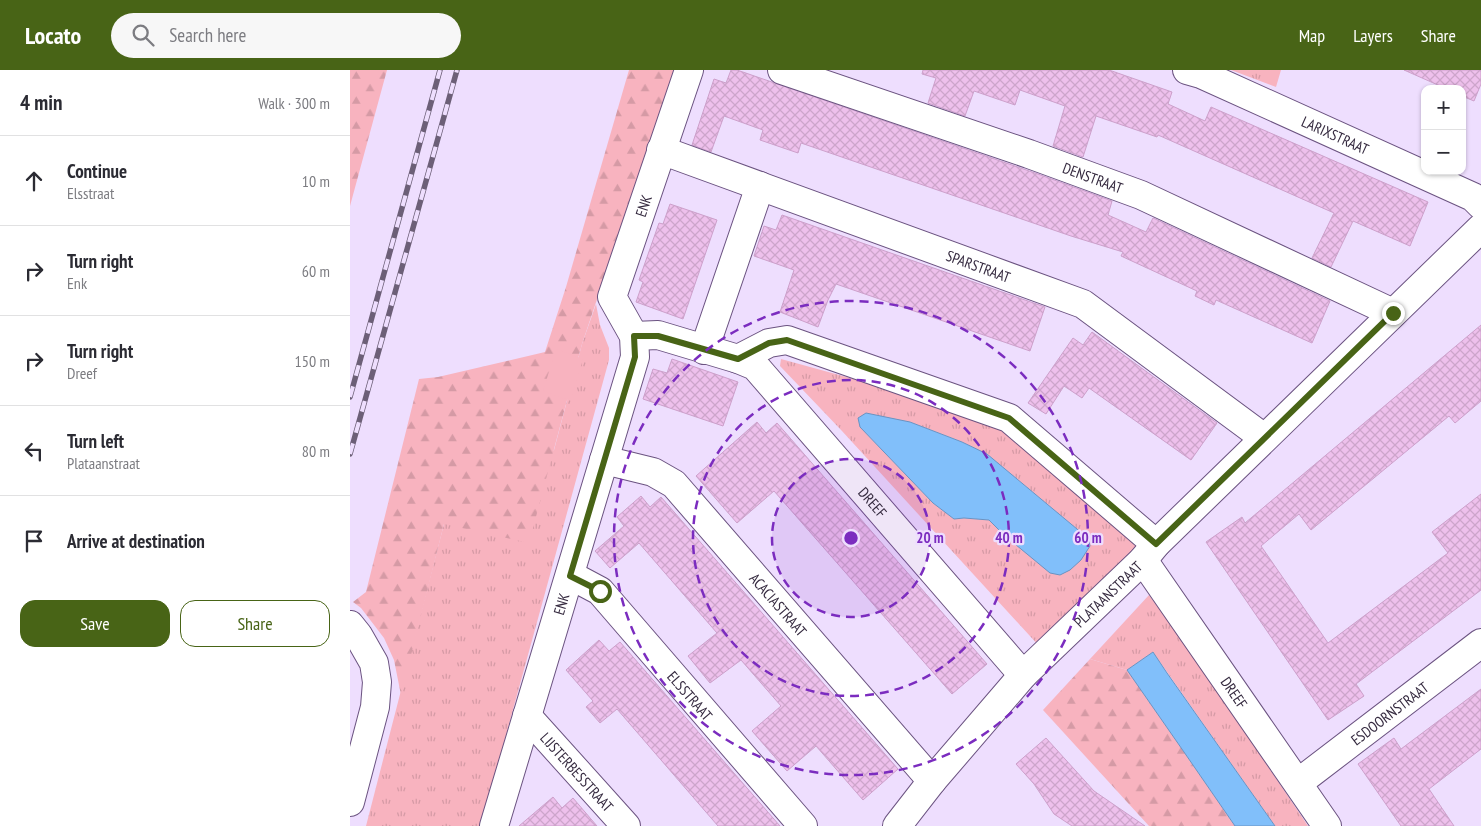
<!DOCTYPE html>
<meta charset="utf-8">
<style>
body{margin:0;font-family:"PT Sans Narrow",sans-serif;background:#f7f7f7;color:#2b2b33}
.controls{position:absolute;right:15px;top:15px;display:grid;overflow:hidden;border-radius:10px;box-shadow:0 1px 4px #0004}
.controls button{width:45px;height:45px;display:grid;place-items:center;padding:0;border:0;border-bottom:1px solid #e1e1e2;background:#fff;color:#2b2b33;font:25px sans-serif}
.stop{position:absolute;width:15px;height:15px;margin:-11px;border:4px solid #486416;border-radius:50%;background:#fff}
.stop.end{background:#486416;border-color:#fff;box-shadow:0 1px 5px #0008}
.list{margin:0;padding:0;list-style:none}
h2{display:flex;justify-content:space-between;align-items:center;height:65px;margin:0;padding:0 20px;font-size:21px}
h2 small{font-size:16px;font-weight:400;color:#7c7c81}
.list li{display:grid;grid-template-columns:32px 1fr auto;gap:15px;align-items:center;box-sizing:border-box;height:90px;padding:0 20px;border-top:1px solid #e1e1e2}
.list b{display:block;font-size:19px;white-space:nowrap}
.list p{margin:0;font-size:16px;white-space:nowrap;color:#7c7c81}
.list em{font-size:16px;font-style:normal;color:#7c7c81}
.actions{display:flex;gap:10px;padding:15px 20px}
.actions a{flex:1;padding:11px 0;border:1px solid #486416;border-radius:15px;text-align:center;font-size:18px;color:#486416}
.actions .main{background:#486416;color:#fff}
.icon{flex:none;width:28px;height:28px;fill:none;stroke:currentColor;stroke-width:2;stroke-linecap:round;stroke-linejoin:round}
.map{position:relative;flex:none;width:1131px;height:756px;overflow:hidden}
header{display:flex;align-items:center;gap:30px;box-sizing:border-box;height:70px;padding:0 25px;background:#486416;color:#fff}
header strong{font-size:24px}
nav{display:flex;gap:28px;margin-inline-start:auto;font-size:18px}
.search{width:350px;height:45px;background:#f7f7f7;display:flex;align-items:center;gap:12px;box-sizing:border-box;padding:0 18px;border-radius:28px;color:#7c7c81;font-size:19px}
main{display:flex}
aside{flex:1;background:#fff}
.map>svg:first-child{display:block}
.grass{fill:url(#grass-tufts);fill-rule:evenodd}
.forest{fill:url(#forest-firs)}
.pitch{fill:#f8b3bf}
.water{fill:#81bffa;stroke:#6a93c2}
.building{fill:url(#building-cross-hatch);stroke:#cda0cb}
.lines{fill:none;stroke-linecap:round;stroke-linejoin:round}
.minor-casing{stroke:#6b5381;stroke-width:30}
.minor{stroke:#fff;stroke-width:28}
.rail-casing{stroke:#6c5f77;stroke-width:5.5}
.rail{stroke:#eedefe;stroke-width:4;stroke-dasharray:11;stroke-linecap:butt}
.route{stroke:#486416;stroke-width:6}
.ring{fill:none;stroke:#7b2cbf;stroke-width:2.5;stroke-dasharray:9 6}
.labels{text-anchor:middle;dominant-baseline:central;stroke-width:4.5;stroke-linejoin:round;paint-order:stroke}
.street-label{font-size:15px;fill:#362b40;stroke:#eedefe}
.centre{fill:#7b2cbf;stroke:#eedefe;stroke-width:2.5}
.ring-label{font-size:15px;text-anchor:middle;font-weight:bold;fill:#7b2cbf;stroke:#eedefe;stroke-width:4.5;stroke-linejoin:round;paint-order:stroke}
</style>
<header>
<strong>Locato</strong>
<div class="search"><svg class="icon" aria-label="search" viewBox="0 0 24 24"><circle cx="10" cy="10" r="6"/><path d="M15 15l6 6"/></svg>Search here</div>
<nav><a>Map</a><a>Layers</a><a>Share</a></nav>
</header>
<main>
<aside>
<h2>4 min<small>Walk · 300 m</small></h2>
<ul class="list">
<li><svg class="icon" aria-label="ahead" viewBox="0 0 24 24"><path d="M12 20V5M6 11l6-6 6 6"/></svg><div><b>Continue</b><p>Elsstraat</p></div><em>10 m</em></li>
<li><svg class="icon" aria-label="right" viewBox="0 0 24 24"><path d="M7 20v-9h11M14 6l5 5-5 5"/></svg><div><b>Turn right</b><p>Enk</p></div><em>60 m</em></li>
<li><svg class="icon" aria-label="right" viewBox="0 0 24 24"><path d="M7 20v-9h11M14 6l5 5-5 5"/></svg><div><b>Turn right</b><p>Dreef</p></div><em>150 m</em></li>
<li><svg class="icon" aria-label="left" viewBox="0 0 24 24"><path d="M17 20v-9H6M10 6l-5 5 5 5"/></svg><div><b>Turn left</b><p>Plataanstraat</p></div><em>80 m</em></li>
<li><svg class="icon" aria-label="arrive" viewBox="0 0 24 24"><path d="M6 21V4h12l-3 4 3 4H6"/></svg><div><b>Arrive at destination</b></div></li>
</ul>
<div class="actions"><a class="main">Save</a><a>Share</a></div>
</aside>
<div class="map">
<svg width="1131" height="756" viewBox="0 0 1131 756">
<defs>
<pattern id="grass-tufts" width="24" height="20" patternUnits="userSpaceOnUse" patternTransform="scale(1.25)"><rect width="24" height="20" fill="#f8b3bf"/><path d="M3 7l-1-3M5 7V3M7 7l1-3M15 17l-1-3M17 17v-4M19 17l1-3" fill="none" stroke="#d59aa5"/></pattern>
<pattern id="forest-firs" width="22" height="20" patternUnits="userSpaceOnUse" patternTransform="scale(1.25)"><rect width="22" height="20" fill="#f8b3bf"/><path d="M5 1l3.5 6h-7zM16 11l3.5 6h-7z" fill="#d59aa5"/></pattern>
<pattern id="building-cross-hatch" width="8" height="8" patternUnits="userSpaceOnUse" patternTransform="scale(1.25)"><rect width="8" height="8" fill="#eec0ec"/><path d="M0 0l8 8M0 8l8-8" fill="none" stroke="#cda5cb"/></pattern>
</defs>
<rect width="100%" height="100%" fill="#eedefe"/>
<!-- grass -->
<path class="grass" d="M881 0H931L926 17Z
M246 234 250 255 259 278V290L131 756H16L94 454 204 380 232 274Z
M431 289 511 311 646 354 790 473 690 577 492 361 430 296ZM560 352 612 372 637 384 739 469 740 476 654 465 639 450 614 448 604 449 583 433 510 357Z
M799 525 837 576 958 756H925L803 582 777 600 740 589Z"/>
<!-- forest -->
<path class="forest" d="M0 0H37L0 136Z
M279 0H324L232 274 179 473 94 454 51 625 44 590 34 568 11 538 3 532 16 522 69 309 88 307 195 282 216 217Z
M740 589 777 600 834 682 885 756H799L693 640Z"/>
<!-- pitch -->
<path class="pitch" d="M206 279 233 289 221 331 193 321Z"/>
<!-- water -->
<path class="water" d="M516 343 560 352 612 372 637 384 739 469 740 476 731 490 720 500 710 505 700 503 654 465 639 450 614 448 604 449 583 433 510 357 508 348Z
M803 582 817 603 925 756H885L834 682 777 600Z"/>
<!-- building -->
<path class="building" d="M381 0H387L685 103 762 131 758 145 796 162 803 148 980 231 962 273 866 230 864 235 845 226 847 221 771 186 773 182 721 166 451 73 448 83 410 70 413 60 374 46 361 82 342 75 364 9 376 13Z
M573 0H759L822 22 818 34 855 51 861 37 1078 132 1060 176 1003 151 981 197 962 188 984 143 808 65 807 67 746 46 733 87 703 76 715 36 670 20 665 35 624 21 615 46 578 33 586 8 572 4Z
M1054 0H1131V14L1124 31 1112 26V19H1097Z
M320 134 367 150 333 249 286 232 293 212 289 210 309 153 313 154Z
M432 145 695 237 680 281 486 214 478 230 468 257 430 242 444 200 404 186 414 156 426 160Z
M1131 255V331L1105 353 1099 346 961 460 949 444 911 476 978 573 1098 483 1082 462 1131 424V520L1006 614 1014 626 978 650 856 472 892 447 895 453Z
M742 262 867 353 841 390 739 318 732 328 714 316 696 344 678 333 723 268 733 275Z
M322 289 388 312 373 356 293 329 303 299 317 303Z
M407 352 416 363 427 353 637 594 602 624 424 421 387 453 346 406Z
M291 426 300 437 311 427 548 699 513 730 466 676 437 701 402 661 431 636 391 590 360 613 338 586 367 563 289 473 260 498 245 481 274 456 267 447Z
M249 570 259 581 270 572 430 756H368L267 639 250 653 236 637 243 631 216 600Z
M1131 619V679L1079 719 1104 756H1051L1008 694 1044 668 1051 679Z
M696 668 744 721 795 756H722L704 744 684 714 666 694Z
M203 727 212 738 223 728 247 756H169Z"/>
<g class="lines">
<defs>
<g id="minor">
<path id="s1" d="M432 0 679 84 791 125 1043 243"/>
<path id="s2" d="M837 0 851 4 1123 127 1131 135"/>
<path id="s3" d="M311 80 733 234 914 368"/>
<path id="s4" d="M284 266 308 265 388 289 405 296 673 605"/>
<path d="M354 280 410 116"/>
<path d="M388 289 419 273 437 270 659 348 806 474"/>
<path id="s5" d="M254 390 303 402 324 414 582 711"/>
<path id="s6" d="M793 490 977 756"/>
<path id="s7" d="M220 505 250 521 453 756"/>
<path d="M0 555 8 565 24 593 27 612 25 637 0 732"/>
<path id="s8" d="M177 646 276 756"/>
<path id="s9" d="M948 713 1131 573"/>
<path id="s10" d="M144 756 285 287 284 266 262 227 339 0"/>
<path id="s11" d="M547 756 582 711 673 605 793 490 806 474 1131 158"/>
</g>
</defs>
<!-- minor casing -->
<use href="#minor" class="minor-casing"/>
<!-- minor -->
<use href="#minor" class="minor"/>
<defs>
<path id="rail" d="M0 327 90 0
M0 384 107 0"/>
</defs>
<!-- rail casing -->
<use href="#rail" class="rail-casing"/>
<!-- rail -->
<use href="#rail" class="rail"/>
</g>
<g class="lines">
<!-- route -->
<path class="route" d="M250 521 220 506 285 287 284 266H308L388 289 419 273 437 270 659 348 806 474 1043 243"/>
</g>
<!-- distance rings -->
<circle cx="501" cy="468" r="79" fill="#7b2cbf" fill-opacity=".12"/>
<g class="ring">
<circle cx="501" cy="468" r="79"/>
<circle cx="501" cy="468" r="158"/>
<circle cx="501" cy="468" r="237"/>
</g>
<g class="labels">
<!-- street labels -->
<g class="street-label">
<text stroke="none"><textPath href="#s2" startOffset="162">LARIXSTRAAT</textPath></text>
<text stroke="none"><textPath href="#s1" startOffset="329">DENSTRAAT</textPath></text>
<text stroke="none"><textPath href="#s10" startOffset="652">ENK</textPath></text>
<text stroke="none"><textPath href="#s3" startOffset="338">SPARSTRAAT</textPath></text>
<text stroke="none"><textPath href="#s4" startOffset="306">DREEF</textPath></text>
<text stroke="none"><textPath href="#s11" startOffset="314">PLATAANSTRAAT</textPath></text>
<text stroke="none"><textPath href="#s10" startOffset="232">ENK</textPath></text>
<text stroke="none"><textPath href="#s5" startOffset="234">ACACIASTRAAT</textPath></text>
<text stroke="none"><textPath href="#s6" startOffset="161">DREEF</textPath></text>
<text stroke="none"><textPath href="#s7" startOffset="172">ELSSTRAAT</textPath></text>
<text stroke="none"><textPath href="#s9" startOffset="115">ESDOORNSTRAAT</textPath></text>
<text stroke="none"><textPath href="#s8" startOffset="75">LIJSTERBESSTRAAT</textPath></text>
</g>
</g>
<circle cx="501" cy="468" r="8" class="centre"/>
<g class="ring-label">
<text x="580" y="473">20 m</text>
<text x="659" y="473">40 m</text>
<text x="738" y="473">60 m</text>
</g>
</svg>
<div class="controls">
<button>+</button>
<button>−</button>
</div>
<div class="stop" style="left:250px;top:521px"></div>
<div class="stop end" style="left:1043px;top:243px"></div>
</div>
</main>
